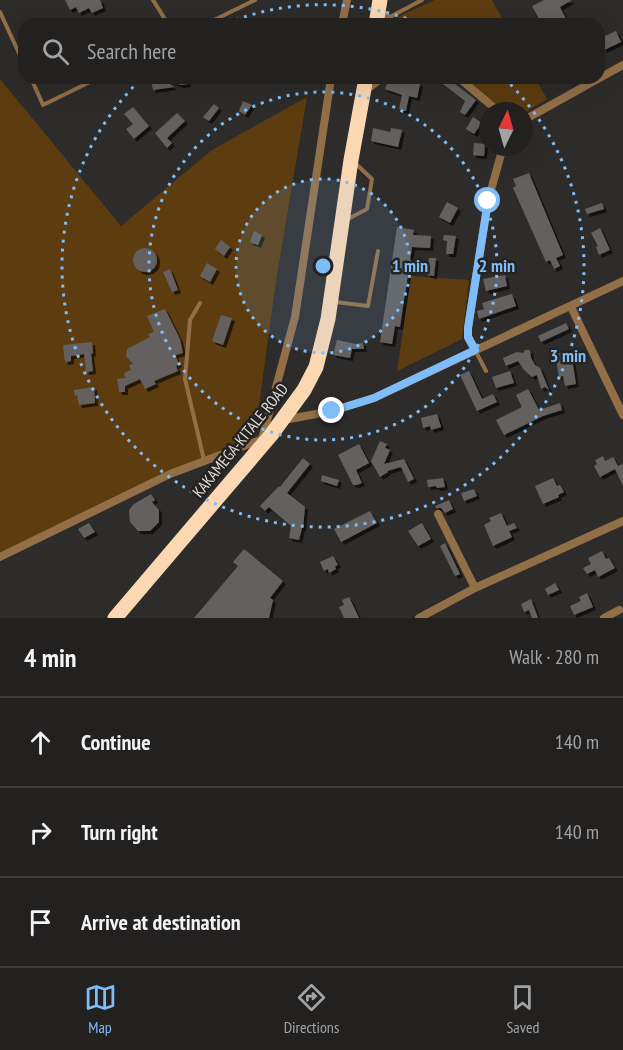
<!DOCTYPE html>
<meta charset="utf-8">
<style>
body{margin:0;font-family:"PT Sans Narrow",sans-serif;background:#2a2929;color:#f1f3f6}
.compass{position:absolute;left:479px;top:102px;width:54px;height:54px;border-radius:50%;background:#222120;box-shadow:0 6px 24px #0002;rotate:5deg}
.stop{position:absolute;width:18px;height:18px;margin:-14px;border:4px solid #7fbdfa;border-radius:50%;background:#fff}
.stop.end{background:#7fbdfa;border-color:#fff;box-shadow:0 2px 6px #0008}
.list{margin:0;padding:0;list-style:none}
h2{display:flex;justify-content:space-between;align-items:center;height:78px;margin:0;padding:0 24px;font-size:26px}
h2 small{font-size:20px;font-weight:400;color:#a2a3a5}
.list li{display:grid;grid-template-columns:39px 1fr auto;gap:18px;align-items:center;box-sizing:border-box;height:90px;padding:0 24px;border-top:2px solid #3f3e3e}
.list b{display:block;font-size:22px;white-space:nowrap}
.list em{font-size:20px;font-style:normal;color:#a2a3a5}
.icon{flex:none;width:33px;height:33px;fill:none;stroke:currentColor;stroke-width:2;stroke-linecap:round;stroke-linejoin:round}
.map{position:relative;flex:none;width:623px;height:618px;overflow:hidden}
.search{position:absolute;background:#222120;box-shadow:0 6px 24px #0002;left:18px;right:18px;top:18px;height:66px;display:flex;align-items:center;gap:15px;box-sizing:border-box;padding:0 21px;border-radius:18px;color:#a2a3a5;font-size:22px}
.sheet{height:348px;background:#222120}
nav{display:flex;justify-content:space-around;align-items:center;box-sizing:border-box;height:84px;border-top:2px solid #3f3e3e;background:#222120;font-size:16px;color:#a2a3a5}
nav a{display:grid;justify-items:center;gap:3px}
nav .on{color:#7fbdfa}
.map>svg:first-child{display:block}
.green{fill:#5d3c10}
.building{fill:#64615f;filter:url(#shadow)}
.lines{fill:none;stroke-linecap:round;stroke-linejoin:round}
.lane{stroke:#936f47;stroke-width:4}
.street{stroke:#936f47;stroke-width:8}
.highway{stroke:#fcd8b2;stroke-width:15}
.route{stroke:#7fbdfa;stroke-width:8}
.ring{fill:none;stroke:#7fbdfa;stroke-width:3;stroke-dasharray:3 6}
.labels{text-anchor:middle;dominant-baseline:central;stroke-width:5;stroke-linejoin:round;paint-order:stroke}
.street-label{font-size:16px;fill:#dedcdb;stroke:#252321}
.centre{fill:#7fbdfa;stroke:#252321;stroke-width:3}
.ring-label{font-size:18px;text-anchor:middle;font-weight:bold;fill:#7fbdfa;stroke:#252321;stroke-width:5;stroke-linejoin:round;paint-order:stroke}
</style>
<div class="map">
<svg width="623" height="618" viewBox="0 0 623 618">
<defs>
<filter id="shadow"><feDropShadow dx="3" dy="3" stdDeviation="0" flood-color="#0009"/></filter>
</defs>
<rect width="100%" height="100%" fill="#2e2c2a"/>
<!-- green -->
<path class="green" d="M435 0H492L505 24H402L395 18Z
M465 78H535L547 99 524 113V111H503Z
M0 79 121 226 212 150 307 97 276 281 255 435 0 560Z
M411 276 469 280 462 339 397 371Z"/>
<!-- building -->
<path class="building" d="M65 0H100L103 8 92 13 89 8 79 13 76 7 70 10Z
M544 0H572L560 7 567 21 560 24H542L532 6Z
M616 31 621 42 604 50 599 39Z
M165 78H187L188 84 181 85 168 80 167 82 174 87 153 90 151 81Z
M389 78 420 84 417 98 409 96 406 111 399 109 402 95 385 89Z
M447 78 476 100 465 115 460 112 465 101 443 84Z
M243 101 252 105 245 115 239 111Z
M214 104 219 108 209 121 203 117Z
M133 107 149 126 134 139 126 129 133 124 124 114Z
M177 113 185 121 167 138 172 143 167 148 155 133Z
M473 117 482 123 474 134 466 129Z
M373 128 390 132 391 128 402 130 398 147 371 141Z
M474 143 485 144 484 156 473 155Z
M529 173 563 255 556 258 560 266 554 269 550 260 546 262 513 188 516 186 513 179Z
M447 202 458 208 450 223 439 217Z
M602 203 604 209 587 214 585 209Z
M397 227 414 230 413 235 431 236 430 248 412 247 400 327 395 326 392 344 380 342Z
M600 228 610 250 599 255 596 247 598 246 591 233Z
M254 231 262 235 258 245 250 242Z
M444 235 456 236 453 254H446L447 241 443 240Z
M221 240 230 247 224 256 215 249Z
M133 260a12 12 0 1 1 24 0a12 12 0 1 1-24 0Z
M429 258H436L434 276 427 275Z
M207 263 217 269 210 282 200 276Z
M170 269 178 290 172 292 163 272Z
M505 275 507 286 486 291 483 279Z
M512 294 516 306 479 319 477 311 484 309 482 303Z
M165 309 180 339 183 353 175 355 179 364 176 366 178 371 154 381 156 384 145 389 140 379 125 386V392H119L117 379 125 378 124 373 131 370 129 365 133 364 126 356 127 349 150 337 148 334 154 332 147 316Z
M221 315 232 318 223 345 212 341Z
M566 323 569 329 541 342 538 336Z
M337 340 356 344 363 343 364 349H352L350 358 333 355Z
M92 342 93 353 91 354 93 371 86 372 84 354 71 356V361L65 362 63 345Z
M525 350H530L531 358 535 365 540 368 549 390 545 387 541 389 537 375 532 377 524 370 518 361 506 366 503 358 517 352 523 353Z
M567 352 568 360 572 359 576 384 565 386 563 376 559 377 555 354Z
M469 371 482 399 493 394 497 402 477 411 460 375Z
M510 371 514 383 496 388 492 377Z
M94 387 95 403 79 405 77 395 75 396 74 390Z
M528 389 539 410 560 403 562 410 543 416 504 435 496 420 522 407 516 395Z
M437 414 441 427 431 430 430 426 423 428 421 418Z
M380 441 387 444 385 448 390 450 384 464 404 459 414 479 408 482 401 467 387 471 388 472 380 477 371 461Z
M359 444 369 463 356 470 362 483 357 485H353L338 455Z
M603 456 605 461 613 457 618 466 623 464V486L615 469 600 477 594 466 597 464 595 460Z
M303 458 310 464 287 493 305 507 303 528H302L299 540 289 538 291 526 269 507 265 511 260 506 279 486 280 487Z
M322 475 339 480 337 486 321 481Z
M443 478 445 487 437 488 436 486 428 487 427 480Z
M553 478 557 486 560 485 564 492 558 495 559 497 543 504 535 486Z
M474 489 477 496 464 501 461 493Z
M151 494 155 500 152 502 159 510V522L150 531H138L130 522 129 510 134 504Z
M449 500 453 509 445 513 441 508H436L435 506Z
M370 511 377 523 341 542 334 529Z
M501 513 507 526 514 523 517 528 509 531 512 537 493 546 484 525 491 521 489 518Z
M89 523 95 532 84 538 78 529Z
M422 523 431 539 418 546 408 531Z
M445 543 460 574 455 576 440 546Z
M244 549 283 581 270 598 273 600 269 618H194L238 566 233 562Z
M602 551 606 559 609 558 615 568 598 577 595 570 587 574 583 568 591 564 588 558Z
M333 556 338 565 335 566 336 569 329 573 328 569 324 571 320 562Z
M555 583 559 590 548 595 545 589Z
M587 593 593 607 574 615 570 606 581 601 579 597Z
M349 597 359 618H344L339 607 344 605 342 600Z
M531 599 538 618H532L529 610 524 612 521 604Z"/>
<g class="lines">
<!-- lane -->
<path class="lane" d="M153 0 168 24
M0 12 24 64
M388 18 422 0
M206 24 255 0
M31 78 43 105 98 78
M368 91 385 78
M346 220 367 209 372 179 356 164
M335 302 368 306 378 251
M200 303 190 320 185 379 204 460
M475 350 486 371"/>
<!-- street -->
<path class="street" d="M379 10 395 24
M342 24 347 0
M459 78 498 111
M524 120 623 65
M571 307 623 415
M475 349 468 337V328L488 201 503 147
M284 420 332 411 374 398 623 281
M262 439 295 317 331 78
M438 514 475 588
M0 557 170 474 265 438
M419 618 475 588 623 521
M604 618 619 610"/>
<!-- highway -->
<path class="highway" d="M376 24 380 0
M115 618 271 435 304 390 316 367 328 319 351 160 366 78"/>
</g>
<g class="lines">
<!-- route -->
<path class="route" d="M332 411 374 398 475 350 468 337V328L488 201"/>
</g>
<!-- distance rings -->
<circle cx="323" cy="266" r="87" fill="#7fbdfa" fill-opacity=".12"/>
<g class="ring">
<circle cx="323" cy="266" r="87"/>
<circle cx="323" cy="266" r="174"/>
<path d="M227 23A261 261 0 0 1 419 23M504 78A261 261 0 1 1 142 78"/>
</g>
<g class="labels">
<!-- street labels -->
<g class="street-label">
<text transform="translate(240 440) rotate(-51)">KAKAMEGA-KITALE ROAD</text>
</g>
</g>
<circle cx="323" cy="266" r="9" class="centre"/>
<g class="ring-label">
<text x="410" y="272">1 min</text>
<text x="497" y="272">2 min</text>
<text x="568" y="362">3 min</text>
</g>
</svg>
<svg class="compass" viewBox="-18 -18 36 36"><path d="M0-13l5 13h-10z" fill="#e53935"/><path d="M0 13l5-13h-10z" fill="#a2a3a5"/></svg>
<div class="stop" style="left:488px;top:201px"></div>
<div class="stop end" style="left:332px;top:411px"></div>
<div class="search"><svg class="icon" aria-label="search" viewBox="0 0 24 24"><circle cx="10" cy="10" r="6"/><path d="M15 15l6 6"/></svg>Search here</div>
</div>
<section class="sheet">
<h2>4 min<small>Walk · 280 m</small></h2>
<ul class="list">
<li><svg class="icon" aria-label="ahead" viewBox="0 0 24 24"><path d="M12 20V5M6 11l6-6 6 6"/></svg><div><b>Continue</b></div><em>140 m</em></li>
<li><svg class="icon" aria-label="right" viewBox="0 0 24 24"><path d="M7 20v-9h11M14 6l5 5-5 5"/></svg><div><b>Turn right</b></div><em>140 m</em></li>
<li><svg class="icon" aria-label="arrive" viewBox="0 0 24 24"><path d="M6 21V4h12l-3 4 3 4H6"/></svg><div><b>Arrive at destination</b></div></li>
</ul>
</section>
<nav>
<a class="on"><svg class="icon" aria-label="map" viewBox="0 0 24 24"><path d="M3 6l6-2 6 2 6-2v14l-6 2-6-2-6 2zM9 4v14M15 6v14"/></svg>Map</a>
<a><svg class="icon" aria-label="directions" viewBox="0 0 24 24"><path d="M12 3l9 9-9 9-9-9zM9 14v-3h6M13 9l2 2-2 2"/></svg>Directions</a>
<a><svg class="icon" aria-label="saved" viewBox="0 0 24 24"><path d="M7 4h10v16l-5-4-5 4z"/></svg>Saved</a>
</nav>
